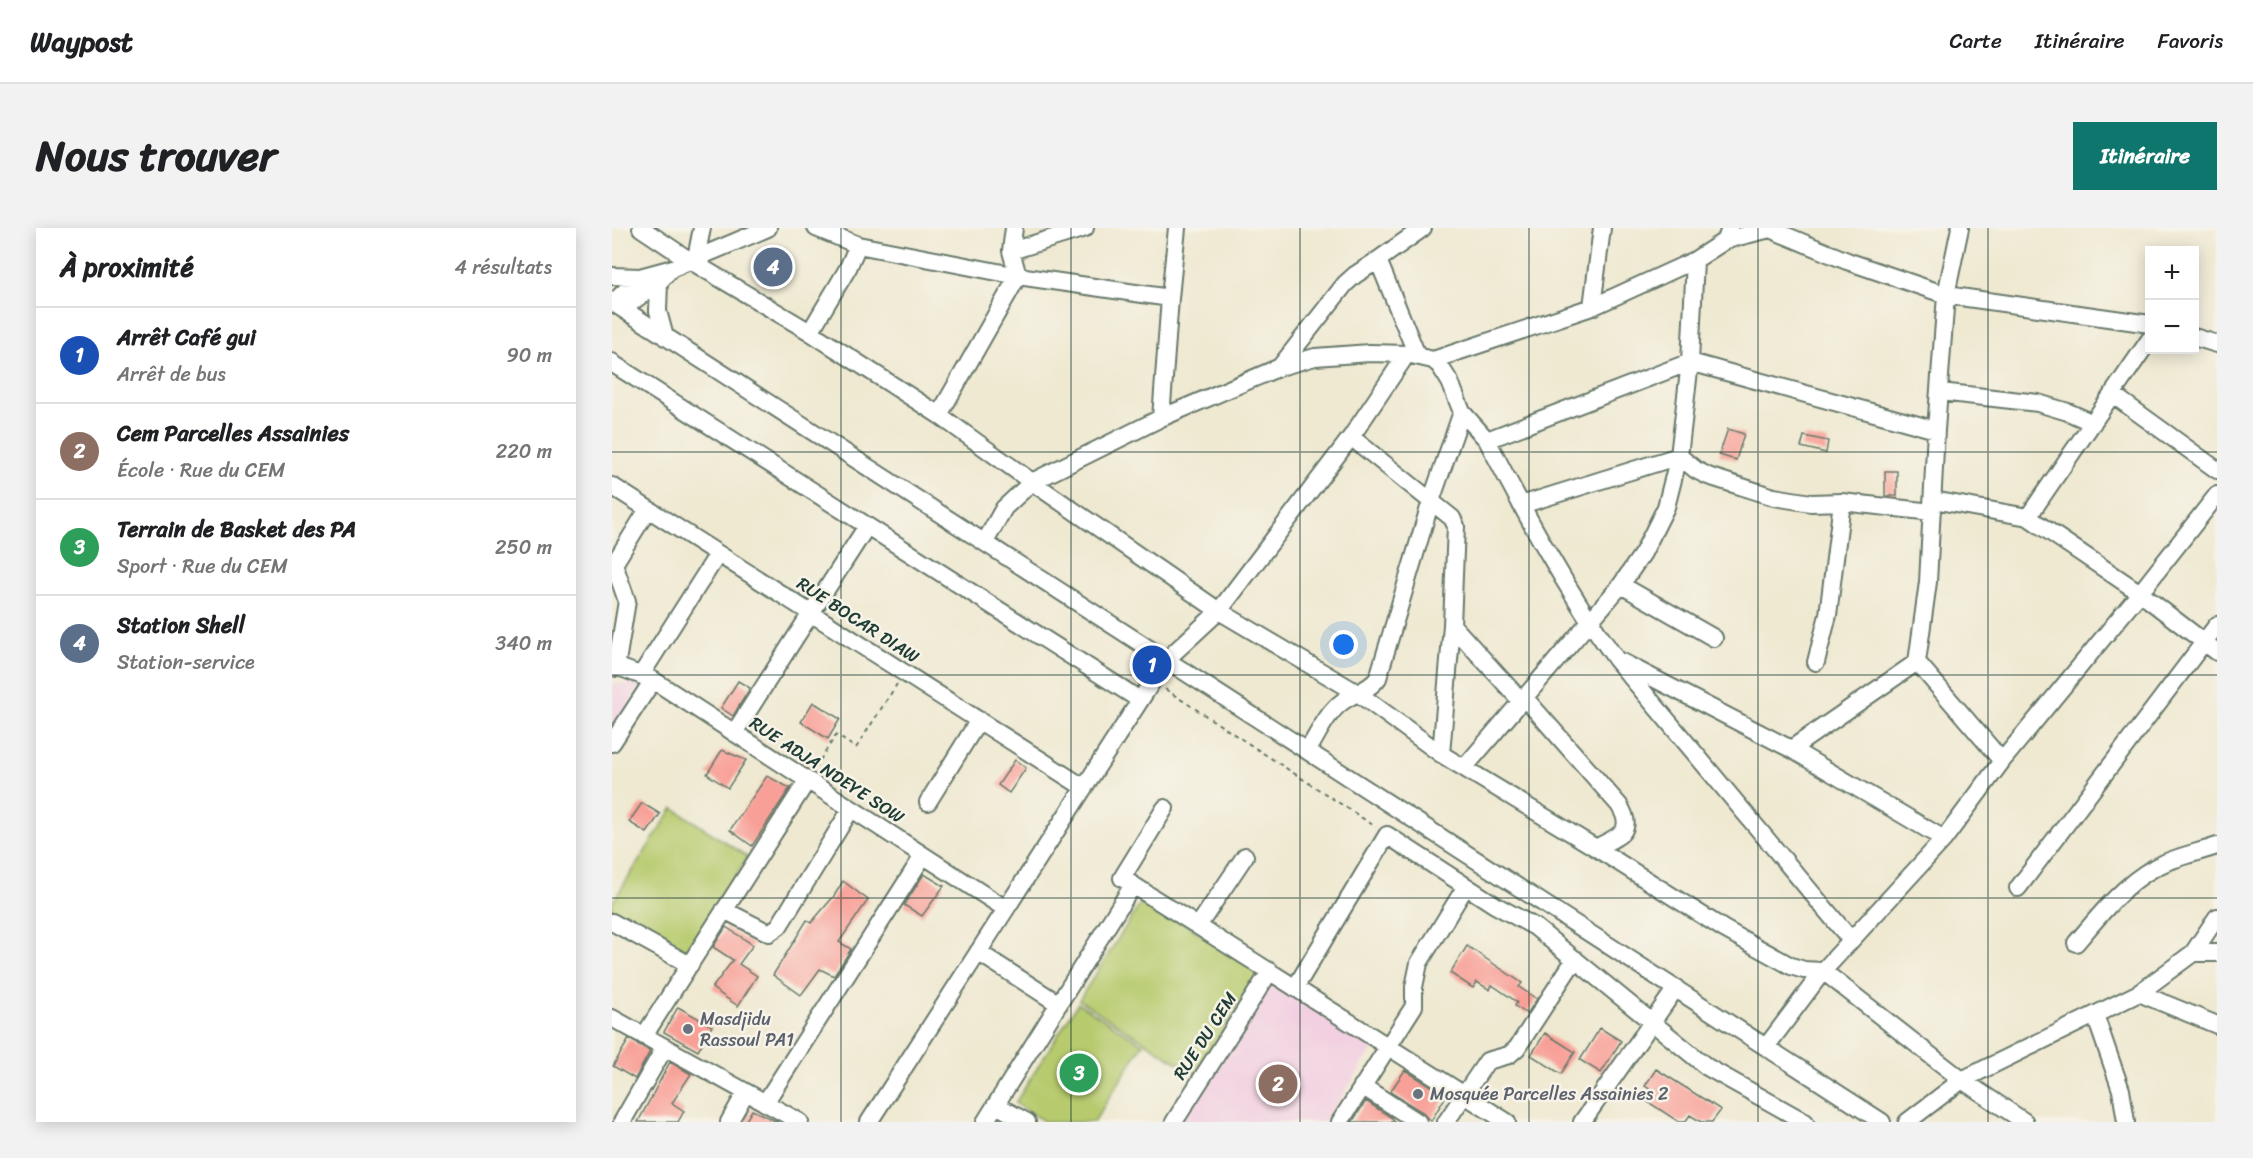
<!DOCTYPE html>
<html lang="fr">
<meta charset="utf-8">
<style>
body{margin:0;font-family:Sriracha,sans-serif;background:#f2f2f2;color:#202124}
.controls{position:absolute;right:18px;top:18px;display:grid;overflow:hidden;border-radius:0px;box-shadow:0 3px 15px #0003}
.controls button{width:54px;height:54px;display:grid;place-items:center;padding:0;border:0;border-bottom:2px solid #e0e0e0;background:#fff;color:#202124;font:30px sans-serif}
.you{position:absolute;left:732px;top:417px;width:21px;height:21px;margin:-15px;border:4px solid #fff;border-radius:50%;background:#1a73e8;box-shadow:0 0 0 9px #1a73e833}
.badge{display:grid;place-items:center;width:39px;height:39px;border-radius:50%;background:#0f766e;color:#fff;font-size:20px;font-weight:700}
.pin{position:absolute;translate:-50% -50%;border:3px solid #fff;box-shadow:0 2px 6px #0006}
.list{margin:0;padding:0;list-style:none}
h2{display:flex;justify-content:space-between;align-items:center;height:78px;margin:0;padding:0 24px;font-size:26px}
h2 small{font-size:20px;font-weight:400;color:#757577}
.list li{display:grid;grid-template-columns:39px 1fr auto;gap:18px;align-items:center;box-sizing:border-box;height:96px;padding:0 24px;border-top:2px solid #e0e0e0}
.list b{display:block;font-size:22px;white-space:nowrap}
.list p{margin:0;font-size:20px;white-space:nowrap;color:#757577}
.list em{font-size:20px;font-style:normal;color:#757577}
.map{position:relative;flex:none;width:1605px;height:894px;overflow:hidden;border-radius:0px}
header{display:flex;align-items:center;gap:36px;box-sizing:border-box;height:84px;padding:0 30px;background:#fff;border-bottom:2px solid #e0e0e0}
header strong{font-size:28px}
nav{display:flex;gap:33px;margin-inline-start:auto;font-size:21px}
.intro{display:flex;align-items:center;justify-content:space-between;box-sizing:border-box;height:144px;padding:0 36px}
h1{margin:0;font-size:42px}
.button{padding:15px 27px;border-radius:0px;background:#0f766e;color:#fff;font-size:21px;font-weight:700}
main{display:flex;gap:36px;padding:0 36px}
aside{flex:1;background:#fff;border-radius:0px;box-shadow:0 3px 15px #0003}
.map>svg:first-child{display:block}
.built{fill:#f2cfe1}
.green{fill:#b7cb6e;stroke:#6b8451;stroke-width:1.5}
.building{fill:#f8a098}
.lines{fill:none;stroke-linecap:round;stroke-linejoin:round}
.minor-casing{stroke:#68796b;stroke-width:20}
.path{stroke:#68796b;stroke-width:2;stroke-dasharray:4.5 4.5;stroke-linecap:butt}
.minor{stroke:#fff;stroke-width:16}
.grid{fill:none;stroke:#1f3d34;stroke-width:1.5;stroke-opacity:0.55}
.worship-dot{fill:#6b7280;stroke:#f7f3e8;stroke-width:2}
.labels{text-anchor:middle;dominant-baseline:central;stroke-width:5;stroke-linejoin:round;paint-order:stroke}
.street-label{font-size:18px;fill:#1f3d34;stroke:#f7f3e8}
.worship-label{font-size:18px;fill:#5b616d;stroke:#f7f3e8;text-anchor:start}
</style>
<header>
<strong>Waypost</strong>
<nav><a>Carte</a><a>Itinéraire</a><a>Favoris</a></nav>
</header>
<div class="intro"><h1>Nous trouver</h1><a class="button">Itinéraire</a></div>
<main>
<aside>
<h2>À proximité<small>4 résultats</small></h2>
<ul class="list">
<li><span class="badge" style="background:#1a4fb4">1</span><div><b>Arrêt Café gui</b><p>Arrêt de bus</p></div><em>90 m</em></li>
<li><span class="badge" style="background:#8d6e63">2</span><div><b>Cem Parcelles Assainies</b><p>École · Rue du CEM</p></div><em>220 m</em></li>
<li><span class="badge" style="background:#2e9e5b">3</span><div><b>Terrain de Basket des PA</b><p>Sport · Rue du CEM</p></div><em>250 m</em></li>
<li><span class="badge" style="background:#5c6f8a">4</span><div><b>Station Shell</b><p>Station-service</p></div><em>340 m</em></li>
</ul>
</aside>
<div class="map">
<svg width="1605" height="894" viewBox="0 0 1605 894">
<rect width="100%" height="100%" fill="#f7f3e8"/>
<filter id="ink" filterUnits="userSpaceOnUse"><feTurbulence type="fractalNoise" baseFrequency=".0167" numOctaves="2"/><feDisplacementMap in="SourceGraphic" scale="12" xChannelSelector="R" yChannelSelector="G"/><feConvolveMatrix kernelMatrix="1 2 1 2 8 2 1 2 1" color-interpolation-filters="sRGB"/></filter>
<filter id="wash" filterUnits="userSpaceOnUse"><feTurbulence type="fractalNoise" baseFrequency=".008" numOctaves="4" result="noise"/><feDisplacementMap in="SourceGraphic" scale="24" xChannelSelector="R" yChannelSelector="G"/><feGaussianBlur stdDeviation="1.35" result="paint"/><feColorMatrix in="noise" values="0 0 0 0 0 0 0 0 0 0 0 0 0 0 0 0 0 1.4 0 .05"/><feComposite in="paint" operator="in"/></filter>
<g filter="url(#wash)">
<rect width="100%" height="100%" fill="#efe9d1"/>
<!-- built -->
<path class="built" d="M0 455 30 456 0 502Z
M659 753 762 819 714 894H569Z"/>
<!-- green -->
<path class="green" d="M61 580 136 629 72 728 0 682V675Z
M532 670 648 744 583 846 467 772Z
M466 775 531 816 482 894H433L403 875Z"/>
<g id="blocks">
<!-- building -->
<path class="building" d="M1116 201 1132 206 1124 232 1107 227Z
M1192 208 1216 213 1214 225 1189 219Z
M1273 243H1285V268H1273Z
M126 453 138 460 121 488 109 480Z
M201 474 228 491 216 511 189 494Z
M110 522 134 532 116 560 95 546Z
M403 532 414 540 397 565 386 557Z
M155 548 178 560 140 618 118 602Z
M30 575 48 586 35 605 17 594Z
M312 646 332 658 310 688 292 677Z
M231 653 256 672 227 714 239 721 222 748 208 741 189 767 161 747 195 692 199 695 222 668Z
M114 699 141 717 127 736 145 748 126 778 100 760 121 732 101 719Z
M855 718 910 755 907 759 925 771 915 786 903 778 905 774 880 757 878 762 865 754 861 760 838 745Z
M66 779 100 798 86 823 52 804Z
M988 800 1009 813 989 845 968 832Z
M933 805 963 824 949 846 919 827Z
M17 811 38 823 23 851 1 838Z
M58 834 79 846 60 875 72 883 66 894H26Z
M1044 841 1109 882 1100 894H1089L1078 887 1073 894H1067L1033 872 1039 862 1033 858Z
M793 842 834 868 819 893 812 885 778 864Z
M754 873 780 890 783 894H740Z
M140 882 164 893 166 894H133Z"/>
</g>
</g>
<g filter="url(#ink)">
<use href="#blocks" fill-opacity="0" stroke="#68796b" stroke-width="1.5"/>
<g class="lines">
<defs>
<path id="minor" d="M29 0 77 32 198 104 327 187 406 48 399 23 402 0
M204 0 246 17 406 48 558 70 549 190
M1348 0 1334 67 1538 96
M1114 12 1162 0
M399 23 473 0
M84 30 90 0
M0 48 28 49 61 40 156 0
M47 54 46 83 53 109
M558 70 565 0
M0 74 1270 894
M1 75 28 49
M980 79 990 0
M12 80 47 54 58 42
M198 104 236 40 246 17
M1582 109 1605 116
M805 127 766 32 811 0
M821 132 980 79 1083 32 1114 12 1118 0
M0 134 3 137 528 472
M668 139 733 56 743 47 766 32
M1328 164 1426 175 1456 184 1481 195
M1500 166 1605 242
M327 187 420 254 549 190 668 139 703 129 758 125 795 126 821 132 828 138 838 154 850 184 875 212 1078 134 1324 202 1334 67 1235 33 1158 1
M739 209 840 290 844 298 840 397 829 526
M875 212C914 287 954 362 1004 431L1239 712
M0 258 471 559
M1321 272 1416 289 1528 365 1605 424
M909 277 1067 228 1084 242 1096 248 1162 269 1199 275 1230 274 1320 284
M1416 289 1538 111
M373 314 392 280 420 254 607 383 747 466 829 526 984 620 1112 701 1179 738 1192 742 1211 743 1350 852 1413 894
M1009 357 1102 410
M840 397 909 473
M1010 434 1179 521 1332 611
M1204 434 1216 387 1230 274
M1305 434 1390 533
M0 439 12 441 41 452 394 681
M4 440 15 373 2 336 36 281
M29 447 106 326
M912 469 1007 577C1024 604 1006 608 984 620
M122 505 255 298
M0 515 41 452
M1179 521 1305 434 1316 354 1324 202
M696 522C706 506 715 485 730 474 741 465 757 463 766 450L819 273 850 184
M852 540 1009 357 1031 325 1054 279 1067 228 1078 134 1083 32
M316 574 367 492
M553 580 510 650 895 894
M1406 660 1605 397
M112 682 157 705 167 698 239 581
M0 694 78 737
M586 698 633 628
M1464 715C1487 688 1511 657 1542 640 1561 629 1585 625 1605 618
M366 724 447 776
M1581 725 1605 689
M683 760 775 607 883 677 923 699 1095 839 1193 894
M1527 765 1605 797
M1483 787 1509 862 1514 894
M0 790 188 894
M32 808 195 553
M1154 819 1211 743 1332 611 1390 533 1528 365 1605 267
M750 858 806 894
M153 875 311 628
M384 877 415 894
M10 894 53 819
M117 894 134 864
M257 894 554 432 607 383 739 209 795 126
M373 894 521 657
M562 894 658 743
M728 894 802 778V759L807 735 854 658
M834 894 875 833 897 827 905 820 963 731
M970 894 1064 760
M1295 894 1350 852 1527 765 1581 725H1605"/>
</defs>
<!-- minor casing -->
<use href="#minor" class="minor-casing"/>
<!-- path -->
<path class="path" d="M553 461 764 599
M203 540 224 507 244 520 285 456"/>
<!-- minor -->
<use href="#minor" class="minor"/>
</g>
</g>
<!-- grid -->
<path class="grid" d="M229 0V894M459 0V894M688 0V894M917 0V894M1146 0V894M1376 0V894M0 224H1605M0 447H1605M0 670H1605"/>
<!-- markers -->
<g class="worship-dot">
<circle cx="76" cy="801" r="6"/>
<circle cx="806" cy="866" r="6"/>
</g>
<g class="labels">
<!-- street labels -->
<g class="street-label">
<text transform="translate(246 392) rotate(33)">RUE BOCAR DIAW</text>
<text transform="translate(215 542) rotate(33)">RUE ADJA NDEYE SOW</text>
<text transform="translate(593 808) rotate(-57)">RUE DU CEM</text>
</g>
<!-- worship labels -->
<g class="worship-label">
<text x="88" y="791">Masdjidu<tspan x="88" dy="21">Rassoul PA1</tspan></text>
<text x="818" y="866">Mosquée Parcelles Assainies 2</text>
</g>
</g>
</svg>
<div class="controls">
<button>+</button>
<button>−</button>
</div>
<div class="you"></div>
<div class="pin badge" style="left:540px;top:437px;background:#1a4fb4">1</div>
<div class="pin badge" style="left:666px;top:856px;background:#8d6e63">2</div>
<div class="pin badge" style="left:467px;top:845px;background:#2e9e5b">3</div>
<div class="pin badge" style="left:161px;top:39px;background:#5c6f8a">4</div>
</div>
</main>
